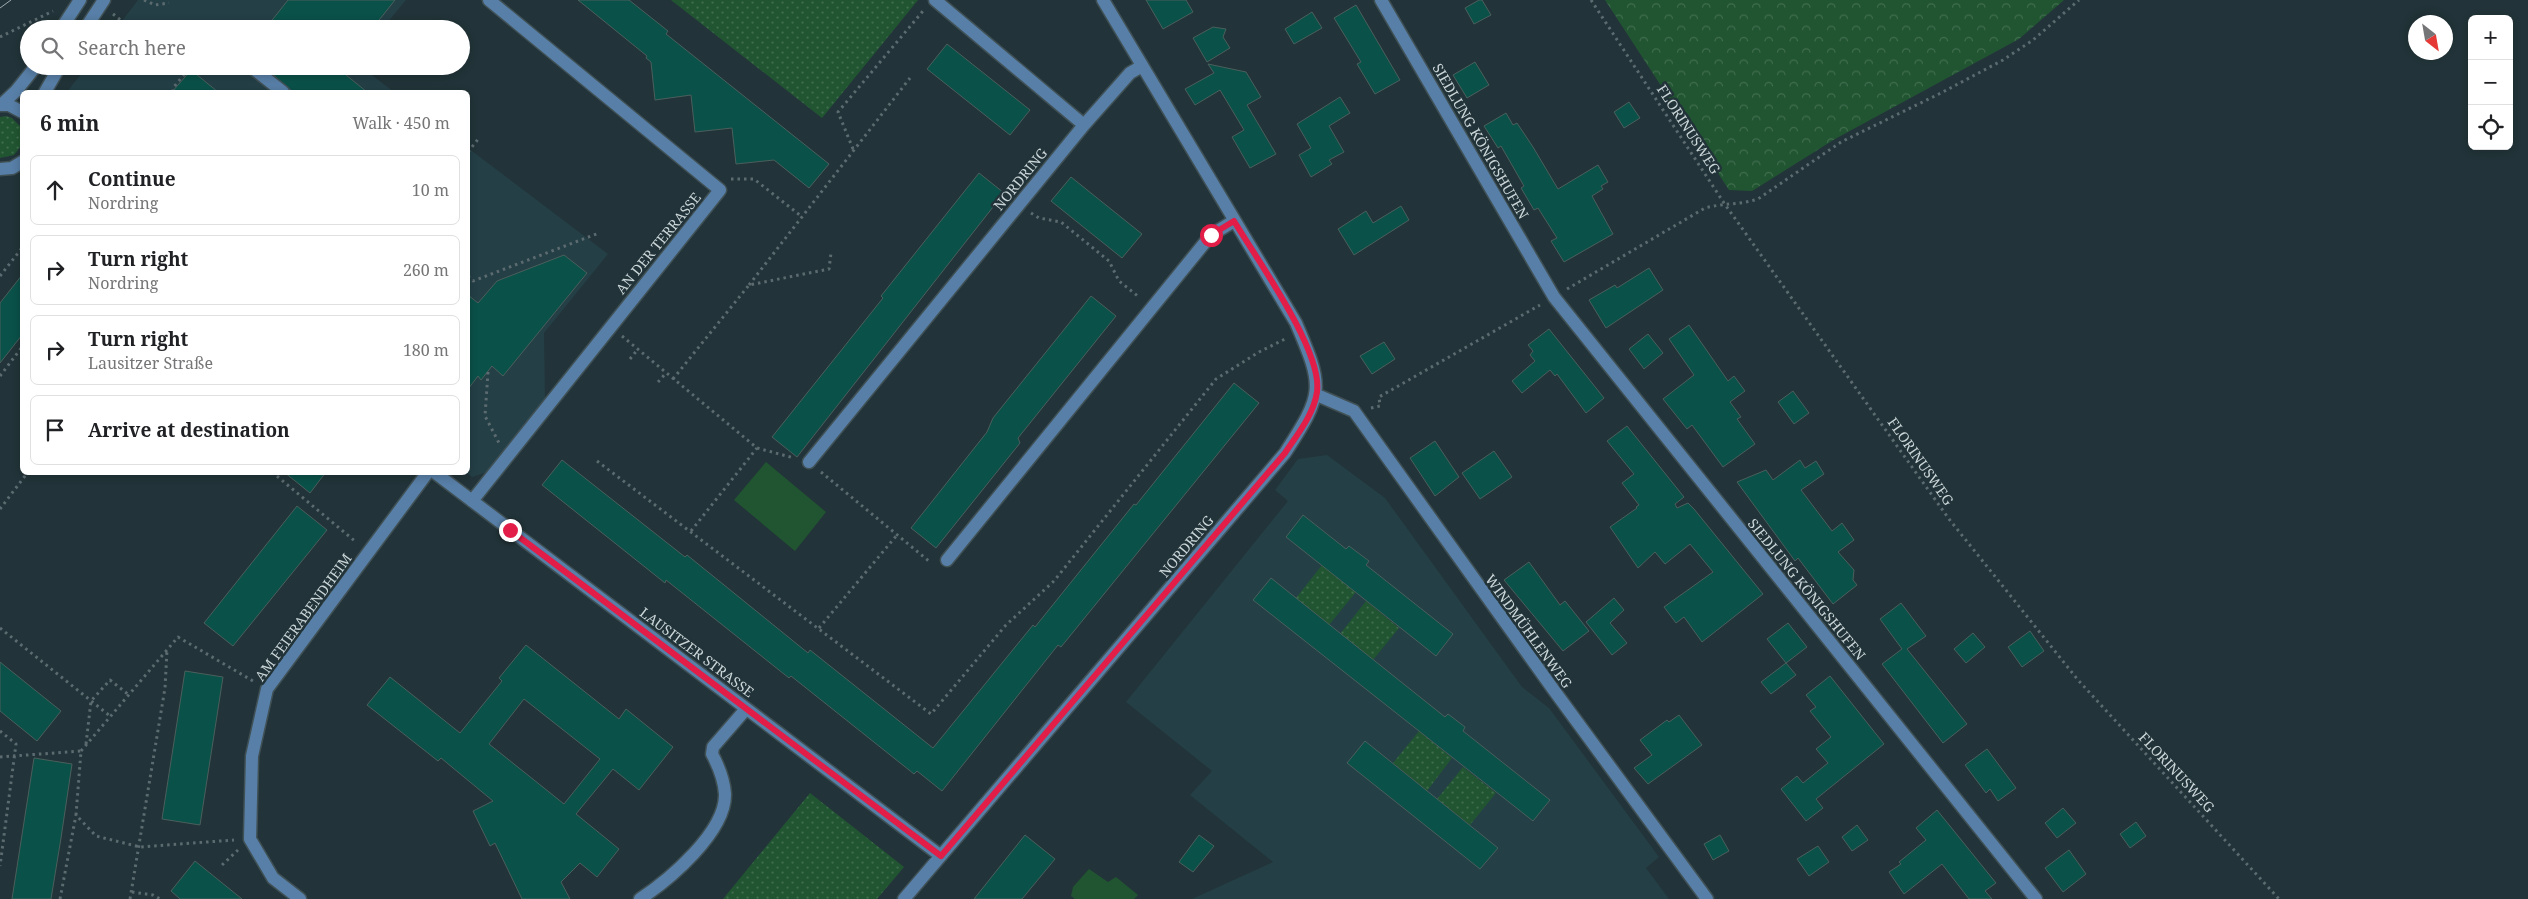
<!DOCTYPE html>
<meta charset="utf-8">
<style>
body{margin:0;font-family:"Noto Serif",serif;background:#f2f2f2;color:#202124}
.controls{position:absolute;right:15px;top:15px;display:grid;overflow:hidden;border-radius:8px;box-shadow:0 2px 8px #0003}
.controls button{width:45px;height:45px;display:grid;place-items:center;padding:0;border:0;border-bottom:1px solid #e0e0e0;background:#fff;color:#202124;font:25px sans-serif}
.compass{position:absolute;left:2408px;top:15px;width:45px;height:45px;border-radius:50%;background:#fff;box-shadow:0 2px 8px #0003;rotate:149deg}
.stop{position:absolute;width:15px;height:15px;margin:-11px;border:4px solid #e11d48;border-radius:50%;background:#fff}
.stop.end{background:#e11d48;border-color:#fff;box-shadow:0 1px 5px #0008}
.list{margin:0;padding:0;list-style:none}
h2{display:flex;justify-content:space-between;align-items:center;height:65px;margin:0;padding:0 20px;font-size:21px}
h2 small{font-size:16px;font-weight:400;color:#757577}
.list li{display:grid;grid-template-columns:32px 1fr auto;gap:15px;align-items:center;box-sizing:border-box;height:70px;margin:0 10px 10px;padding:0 10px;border:1px solid #e0e0e0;border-radius:8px}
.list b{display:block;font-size:19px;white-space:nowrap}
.list p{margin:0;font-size:16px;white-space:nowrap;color:#757577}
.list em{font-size:16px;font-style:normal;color:#757577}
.icon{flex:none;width:28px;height:28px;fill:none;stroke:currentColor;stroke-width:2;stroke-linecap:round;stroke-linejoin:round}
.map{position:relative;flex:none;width:2528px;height:899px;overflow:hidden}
.search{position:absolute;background:#fff;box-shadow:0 2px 8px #0003;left:20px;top:20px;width:450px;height:55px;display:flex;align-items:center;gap:12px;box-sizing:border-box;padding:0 18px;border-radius:28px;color:#757577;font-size:19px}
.panel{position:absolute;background:#fff;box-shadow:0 2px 8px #0003;left:20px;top:90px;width:450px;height:385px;border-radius:8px}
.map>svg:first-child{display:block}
.built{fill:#243f46}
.grass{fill:url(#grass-dots)}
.forest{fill:url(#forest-crowns)}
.park{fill:#215531}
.building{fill:#0a5149;stroke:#4b5f5c;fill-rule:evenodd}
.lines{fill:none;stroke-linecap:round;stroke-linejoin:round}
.minor-casing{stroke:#405156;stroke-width:15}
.path{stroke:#5c6b70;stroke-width:3;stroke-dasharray:2.5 4;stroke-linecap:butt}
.minor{stroke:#587fa7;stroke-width:12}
.tram{stroke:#9eabaf;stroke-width:1}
.route{stroke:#e11d48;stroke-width:6}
.labels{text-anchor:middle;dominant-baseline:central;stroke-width:5;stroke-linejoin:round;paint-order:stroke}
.street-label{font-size:14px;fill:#cbd6d9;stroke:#223439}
</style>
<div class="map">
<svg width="2528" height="899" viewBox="0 0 2528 899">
<defs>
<pattern id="grass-dots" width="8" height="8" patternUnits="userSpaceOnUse" patternTransform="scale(1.25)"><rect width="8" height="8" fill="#215531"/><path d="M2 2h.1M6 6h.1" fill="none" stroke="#406d4e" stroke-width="1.8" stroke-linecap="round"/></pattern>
<pattern id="forest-crowns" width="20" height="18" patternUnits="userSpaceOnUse" patternTransform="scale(1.25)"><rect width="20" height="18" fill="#215531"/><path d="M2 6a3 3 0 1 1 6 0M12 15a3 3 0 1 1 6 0" fill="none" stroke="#406d4e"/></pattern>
</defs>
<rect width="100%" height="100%" fill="#223439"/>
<!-- built -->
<path class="built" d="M138 0H406L382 29H116Z
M87 66H360L394 92H67Z
M468 148 608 254 544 333 545 402 487 472 472 477 467 473Z
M1327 455 1385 498 1522 687 1549 708 1659 857 1646 868 1669 899H1192L1273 862 1190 795 1212 771 1126 702 1288 501 1275 490 1298 459Z"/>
<!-- grass -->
<path class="grass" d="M671 0H918L822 118Z
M6 116 12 118 21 127 22 145 14 155 0 158V117Z
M1322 565 1356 592 1329 625 1296 598Z
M1366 601 1399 628 1373 660 1340 634Z
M1419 731 1452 758 1427 791 1393 763Z
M1463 767 1496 793 1470 825 1437 799Z
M810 793 904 867 877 899H723Z"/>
<!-- forest -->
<path class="forest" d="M1605 0H2064L2019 39 1835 139 1752 191 1729 190Z"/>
<!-- park -->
<path class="park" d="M766 462 826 512 795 551 734 500Z
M1089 869 1108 882 1116 877 1138 895 1134 899H1075L1071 896 1073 887Z"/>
<!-- building -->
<path class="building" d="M288 0H395L372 29H265Z
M578 0H629L668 31 666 34 829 164 809 188 774 160 736 164 732 128 695 132 691 95 655 100 651 62 646 58 647 56Z
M1146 0H1186L1193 12 1163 29Z
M1479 0H1482L1491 15 1474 24 1465 8Z
M1356 5 1400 80 1375 94 1357 64 1361 62 1334 18Z
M1312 12 1322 28 1294 44 1285 29Z
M1213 27 1226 29 1223 37 1230 48 1207 62 1193 38Z
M947 44 1030 110 1010 135 927 69Z
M1475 62 1489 85 1467 98 1453 75Z
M1208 64 1246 72 1261 97 1247 105 1276 154 1250 168 1232 137 1244 130 1220 90 1195 105 1185 89 1214 73Z
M263 66H335L367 92H293Z
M191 70 218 92H172Z
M1340 97 1350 113 1329 126 1344 152 1329 160 1332 164 1311 177 1299 155 1311 148 1297 124Z
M1629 102 1640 118 1624 128 1614 112Z
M1506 113 1513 125 1517 123 1533 147 1558 189 1598 165 1608 182 1601 186 1603 189 1592 196 1613 234 1564 262 1551 241 1557 238 1538 208 1534 210 1521 188 1524 186 1501 146 1498 148 1484 126Z
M979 173 1004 193 797 457 772 437 883 298 881 296Z
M1071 177 1142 234 1122 258 1051 201Z
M1401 206 1409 220 1354 255 1338 229 1366 211 1373 223Z
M564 255 587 273 503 376 492 366 481 380 478 376 468 389V295L478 303 497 281Z
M1649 268 1663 290 1606 328 1589 300 1615 285 1617 288Z
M22 275V335L0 363V303Z
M1091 296 1116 316 1018 438 1020 443 936 548 911 528 987 432 993 418Z
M1689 325 1728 381 1734 376 1745 391 1730 402 1741 417 1737 419 1755 444 1723 467 1692 425 1687 429 1663 399 1694 375 1669 339Z
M1549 329 1604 398 1586 413 1557 374 1555 376 1550 370 1522 393 1512 381 1535 361 1530 355 1533 351 1528 345Z
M1648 334 1663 353 1644 369 1629 349Z
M1384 342 1395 359 1372 374 1360 356Z
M1234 383 1259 403 1061 647 1058 645 942 791 917 771 914 774 791 676 789 678 666 580 665 583 542 485 562 460 685 557 687 555 808 653 810 650 933 748 1033 625 1035 627 1134 504 1136 505Z
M1793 391 1809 413 1794 424 1778 402Z
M1627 426 1684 497 1675 504 1677 508 1688 503 1694 509 1763 594 1702 642 1684 617 1676 623 1664 607 1713 572 1690 544 1665 564 1655 552 1638 568 1610 527 1637 508 1636 507 1639 505 1622 483 1634 474 1607 441Z
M1435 441 1459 477 1435 496 1410 458Z
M1494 451 1512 477 1480 499 1462 473Z
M1800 460 1805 468 1816 461 1824 474 1801 490 1832 531 1842 523 1854 540 1838 552 1854 570 1853 580 1857 585 1833 604 1798 558 1795 561 1737 482 1766 470 1773 480Z
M284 472H326L310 493Z
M297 506 327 530 233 646 204 623Z
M1303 515 1346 549 1349 546 1369 561 1366 565 1453 634 1436 656 1286 537Z
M1529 562 1560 605 1565 601 1589 631 1563 651 1504 580Z
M1271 578 1445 717 1448 714 1465 727 1463 731 1550 800 1533 821 1253 600Z
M1614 598 1624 610 1610 623 1627 643 1612 655 1586 622Z
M1901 603 1926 636 1907 649 1967 724 1943 743 1882 664 1902 649 1880 619Z
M1788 623 1807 647 1786 663 1796 675 1771 694 1761 682 1786 663 1767 639Z
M2030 631 2044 651 2022 667 2008 647Z
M1973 633 1985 647 1966 663 1954 649Z
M526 645 619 719 626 709 673 747 639 790 613 769 576 814 619 849 597 877 580 863 561 882 570 899H522L495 843 490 846 473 811 493 801 441 758 438 761 367 705 390 677 460 733 502 681 499 678ZM524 699 600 759 564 804 489 744Z
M0 662 61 711 37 741 0 711Z
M185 671 223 677 200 825 162 819Z
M1830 676 1884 744 1816 799 1823 808 1806 821 1781 789 1797 776 1803 783 1828 763 1816 749 1831 737 1810 711 1816 707 1806 695Z
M1679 715 1702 745 1648 784 1634 768 1652 755 1640 740 1667 720 1669 722Z
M1365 741 1498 848 1480 869 1347 763Z
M1987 749 2016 788 1998 801 1990 789 1986 793 1965 765Z
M34 758 72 764 61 838 51 899H12Z
M2063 808 2076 823 2057 838 2045 823Z
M1937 810 1996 883 1985 891 1992 899H1969L1942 864 1904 894 1889 872 1901 864 1899 862 1926 840 1916 828Z
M2136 822 2146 836 2130 848 2120 834Z
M1857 825 1868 840 1852 851 1842 837Z
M1025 835 1055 859 1022 899H974Z
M1199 835 1214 846 1193 872 1179 862Z
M1720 835 1729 851 1713 860 1704 844Z
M1818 846 1829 862 1809 876 1797 859Z
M2069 850 2086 874 2063 892 2045 868Z
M195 861 242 899H180L171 891Z"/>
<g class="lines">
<defs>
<path id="minor" d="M935 0 1084 125
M1381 0 1554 297 2036 899
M61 29 80 0
M85 29 104 0
M250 66 283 92
M45 92 60 66
M0 105H9L22 112
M1 105 16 91 36 66
M0 169 12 168 22 162
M1317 395 1354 411 1553 689 1707 899
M809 462 1084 125 1130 73 1142 66
M434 472 941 856
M472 501 720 190 489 0
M947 560 1211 235 1234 221
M300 899 273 878 250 839 252 756 267 689 428 472
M640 899C669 880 726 832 725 794 724 779 719 767 712 754L713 747 746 709
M904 899 1285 453C1324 393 1324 388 1296 323L1103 0"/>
</defs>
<!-- minor casing -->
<use href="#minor" class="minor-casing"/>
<!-- path -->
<path class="path" d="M144 0 155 5 169 3
M1591 0 1724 203 1949 519 2078 680 2279 899
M113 14 132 29
M0 37 53 11
M173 92V88L187 71 182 66
M853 149 838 112 923 11
M468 152 479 138
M731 179H754L801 216
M1031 213 1039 218 1061 222 1109 261 1119 281 1139 297
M0 276 22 248
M468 276 473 281 599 233
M749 285 910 78
M1567 289 1705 208C1723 203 1740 205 1758 199L1841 142 1941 93 2003 60 2033 40 2079 0
M622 336 757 448 794 458
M630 359 638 349
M488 372 485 416 499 443
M0 376 22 347
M673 379 749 285 829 269 831 253
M658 382 666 373
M1371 408 1380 406 1379 397 1540 305
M597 461 931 714 1006 625 1054 581 1216 379 1259 352 1285 339
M272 472 356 542
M821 472 930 562
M0 509 28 472
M691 531 757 448
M0 628 110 716
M819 628 897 535
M0 731 16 744 0 866
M86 744 91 701 110 680 129 695
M81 751 178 637 253 681
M0 757 81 751 76 815 96 836 140 847 234 840
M222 865 238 850
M132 892 153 895 160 899
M60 899 76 815
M130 899 165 688 167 650"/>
<!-- minor -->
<use href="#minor" class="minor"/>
<!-- tram -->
<path class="tram" d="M0 8 11 0"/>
</g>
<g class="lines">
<!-- route -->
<path class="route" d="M510 530 941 856 1285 453C1297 435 1314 414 1317 392 1323 351 1256 258 1234 221L1211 235"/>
</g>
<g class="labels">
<!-- street labels -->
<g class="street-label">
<text transform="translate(1689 129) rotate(57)">FLORINUSWEG</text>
<text transform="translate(1481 141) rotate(60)">SIEDLUNG KÖNIGSHUFEN</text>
<text transform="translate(1020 179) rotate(-51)">NORDRING</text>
<text transform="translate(658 243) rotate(-51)">AN DER TERRASSE</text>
<text transform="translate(1921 461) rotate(55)">FLORINUSWEG</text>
<text transform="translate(1186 546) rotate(-50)">NORDRING</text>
<text transform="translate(1807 589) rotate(51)">SIEDLUNG KÖNIGSHUFEN</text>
<text transform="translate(303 617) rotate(-54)">AM FEIERABENDHEIM</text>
<text transform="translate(1529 631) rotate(54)">WINDMÜHLENWEG</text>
<text transform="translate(697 652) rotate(37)">LAUSITZER STRASSE</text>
<text transform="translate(2177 772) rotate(47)">FLORINUSWEG</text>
</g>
</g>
</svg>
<div class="controls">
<button>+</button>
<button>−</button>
<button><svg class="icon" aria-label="locate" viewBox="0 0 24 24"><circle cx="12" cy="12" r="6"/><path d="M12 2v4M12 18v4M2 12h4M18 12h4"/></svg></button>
</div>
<svg class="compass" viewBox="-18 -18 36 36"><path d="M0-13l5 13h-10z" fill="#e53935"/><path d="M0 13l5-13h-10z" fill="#757577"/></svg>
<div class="stop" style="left:1211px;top:235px"></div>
<div class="stop end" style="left:510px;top:530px"></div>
<div class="search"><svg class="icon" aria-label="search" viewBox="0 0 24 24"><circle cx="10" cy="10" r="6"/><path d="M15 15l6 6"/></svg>Search here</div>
<section class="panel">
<h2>6 min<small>Walk · 450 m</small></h2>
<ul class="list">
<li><svg class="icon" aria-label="ahead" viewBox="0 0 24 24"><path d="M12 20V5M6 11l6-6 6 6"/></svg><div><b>Continue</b><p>Nordring</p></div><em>10 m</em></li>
<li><svg class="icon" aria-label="right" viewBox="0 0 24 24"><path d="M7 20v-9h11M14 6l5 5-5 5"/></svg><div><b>Turn right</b><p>Nordring</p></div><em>260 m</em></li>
<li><svg class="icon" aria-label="right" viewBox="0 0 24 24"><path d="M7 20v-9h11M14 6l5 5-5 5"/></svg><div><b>Turn right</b><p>Lausitzer Straße</p></div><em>180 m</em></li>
<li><svg class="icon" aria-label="arrive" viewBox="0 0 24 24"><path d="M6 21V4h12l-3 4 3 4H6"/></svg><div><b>Arrive at destination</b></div></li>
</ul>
</section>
</div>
